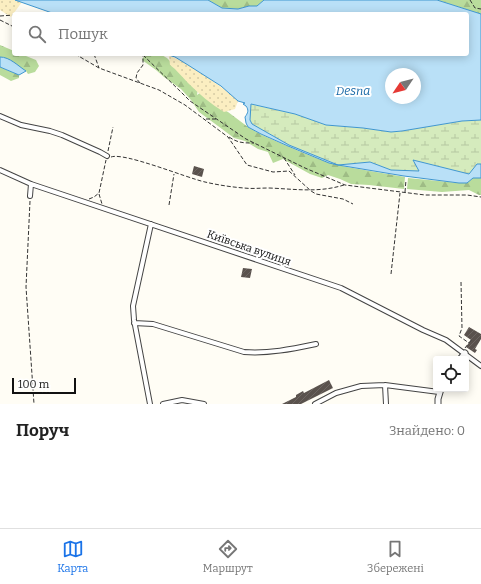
<!DOCTYPE html>
<html lang="uk">
<meta charset="utf-8">
<style>
body{margin:0;font-family:Bitter,serif;background:#f2f2f2;color:#222}
.controls{position:absolute;right:12px;bottom:12px;display:grid;overflow:hidden;border-radius:4px;box-shadow:0 2px 10px #0003}
.controls button{width:36px;height:36px;display:grid;place-items:center;padding:0;border:0;border-bottom:1px solid #e0e0e0;background:#fff;color:#222;font:20px sans-serif}
.compass{position:absolute;left:385px;top:68px;width:36px;height:36px;border-radius:50%;background:#fff;box-shadow:0 2px 10px #0003;rotate:235deg}
.scale{position:absolute;left:12px;bottom:10px;width:64px;box-sizing:border-box;padding-left:4px;border:2px solid #111;border-top:0;font-size:11px;line-height:14px;white-space:nowrap;color:#111;-webkit-text-stroke:3px #fff;paint-order:stroke}
.list{margin:0;padding:0;list-style:none}
h2{display:flex;justify-content:space-between;align-items:center;height:52px;margin:0;padding:0 16px;font-size:17px}
h2 small{font-size:13px;font-weight:400;color:#767676}
.icon{flex:none;width:22px;height:22px;fill:none;stroke:currentColor;stroke-width:2;stroke-linecap:round;stroke-linejoin:round}
.map{position:relative;flex:none;width:481px;height:404px;overflow:hidden}
.search{position:absolute;background:#fff;box-shadow:0 2px 10px #0003;left:12px;right:12px;top:12px;height:44px;display:flex;align-items:center;gap:10px;box-sizing:border-box;padding:0 14px;border-radius:4px;color:#767676;font-size:15px}
.sheet{height:124px;background:#fff}
nav{display:flex;justify-content:space-around;align-items:center;box-sizing:border-box;height:56px;border-top:1px solid #e0e0e0;background:#fff;font-size:11px;color:#767676}
nav a{display:grid;justify-items:center;gap:2px}
nav .on{color:#1a73e8}
.map>svg:first-child{display:block}
.forest{fill:url(#forest-firs)}
.wetland{fill:url(#wetland-marsh)}
.sand{fill:url(#sand-dots)}
.water{fill:#b9e0f7;stroke:#3f96cf;fill-rule:evenodd}
.building{fill:url(#building-hatch)}
.lines{fill:none;stroke-linecap:round;stroke-linejoin:round}
.minor-casing{stroke:#444;stroke-width:6}
.tertiary-casing{stroke:#444;stroke-width:7}
.path{stroke:#333;stroke-width:1;stroke-dasharray:4 2;stroke-linecap:butt}
.minor{stroke:#fff;stroke-width:4}
.tertiary{stroke:#fff;stroke-width:5}
.labels{text-anchor:middle;dominant-baseline:central;stroke-width:4;stroke-linejoin:round;paint-order:stroke}
.street-label{font-size:11px;fill:#111;stroke:#fff}
.water-label{font-size:12px;font-style:italic;fill:#1768a6;stroke:#fff}
</style>
<div class="map">
<svg width="481" height="404" viewBox="0 0 481 404">
<defs>
<pattern id="forest-firs" width="22" height="20" patternUnits="userSpaceOnUse"><rect width="22" height="20" fill="#b9dc9c"/><path d="M5 1l3.5 6h-7zM16 11l3.5 6h-7z" fill="#9ebc85"/></pattern>
<pattern id="wetland-marsh" width="20" height="14" patternUnits="userSpaceOnUse"><rect width="20" height="14" fill="#d5ebbd"/><path d="M1 5h8M5 5V1M11 12h8M15 12V8" fill="none" stroke="#b6c8a1"/></pattern>
<pattern id="sand-dots" width="8" height="8" patternUnits="userSpaceOnUse"><rect width="8" height="8" fill="#fbeec1"/><path d="M2 2h.1M6 6h.1" fill="none" stroke="#d6cba5" stroke-width="1.8" stroke-linecap="round"/></pattern>
<pattern id="building-hatch" width="6" height="6" patternUnits="userSpaceOnUse"><rect width="6" height="6" fill="#5a524d"/><path d="M-1 1l2-2M0 6l6-6M5 7l2-2" fill="none" stroke="#6d6662"/></pattern>
</defs>
<rect width="100%" height="100%" fill="#fffdf5"/>
<!-- forest -->
<path class="forest" d="M208 0H264L257 6H249L238 9 222 8Z
M437 0H481V14Z
M0 45 14 51V54H21L36 60 39 66 35 72 28 74 26 71 3 57H0Z
M145 54H160L167 58 198 89 197 95 201 92 219 107 228 112 248 127 262 135 301 152 329 163 347 167 405 177 404 189 369 185 351 184 340 179 328 175 322 178 310 174 283 159 273 163 268 152 258 149 245 141 234 138 222 129 199 112 191 100 181 89 164 77 156 70 142 60Z
M0 67 19 75V78L11 81 0 75Z
M408 178 459 183H467L473 178H481V195H479L469 190 442 192 407 189Z"/>
<!-- wetland -->
<path class="wetland" d="M250 104 295 114 326 125 363 128 391 132 402 131 462 121 481 120V164H477L469 174 413 160 419 171 391 170 370 162 338 165 289 145 252 124 250 120Z"/>
<!-- sand -->
<path class="sand" d="M0 0H15L22 2 11 17 0 10Z
M169 56C180 59 190 66 200 72 214 82 225 89 238 101L235 109 224 112C211 104 199 94 188 83 182 77 177 70 170 65Z"/>
<!-- water -->
<path class="water" d="M15 0H208L222 8 238 9 249 6H257L264 0H437L481 14V120L462 121 402 131 391 132 363 128 326 125 295 114 251 104 250 120 252 124 289 145 338 165 370 162 391 170 419 171 413 160 469 174 477 164H481V178H473L467 183H459L404 176 338 165 329 163 288 146 261 134 248 127 246 123 245 117C248 113 249 110 246 106L243 104 245 103 238 101 221 86 188 65 175 57 165 54H467V14H55ZM391 74H415V98H391Z
M0 57C10 57 18 66 26 71L19 75 0 67Z"/>
<!-- building -->
<path class="building" d="M194 166 204 169 202 177 192 174Z
M243 268 252 269 250 278 241 277Z
M469 327 481 334V339L475 349 477 350 475 353 466 347 471 340 464 335Z
M329 380 333 388 301 404H282L296 397V395L303 391 304 393Z"/>
<g class="lines">
<defs>
<path id="minor" d="M0 116 21 125 50 131 62 135 100 152 107 156
M0 170 31 184 341 288 423 330 446 340 481 366
M30 196 31 184
M134 323 153 324 244 352C268 354 292 349 316 344
M385 385 386 404
M150 404 134 320 133 306 151 224
M163 404 182 400 204 404
M315 404 336 393 361 386 385 385 439 392"/>
<path id="tertiary" d="M460 359 465 353
M438 404V399L441 389"/>
</defs>
<!-- minor casing -->
<use href="#minor" class="minor-casing"/>
<!-- tertiary casing -->
<use href="#tertiary" class="tertiary-casing"/>
<!-- path -->
<path class="path" d="M470 0 475 8 481 9
M0 16 14 15
M0 20 14 27
M75 54 99 68 159 90 185 105 228 137 247 165 273 172 289 171 311 191 316 194 343 199 353 204
M94 54 99 68
M143 55 182 93 190 101 246 139 305 168 345 185 425 195H467L481 197
M140 83 136 78 137 73 143 65V55L142 54
M206 119H217
M229 137C238 143 243 143 254 143
M108 151 113 127
M111 157C124 152 187 178 205 182 218 185 231 187 244 188 252 189 260 188 269 188 295 189 318 193 344 185
M284 158 295 175
M405 192 406 180
M99 194 102 204
M89 199 94 197 99 193 106 160
M30 201 26 287 34 404
M169 205 174 174
M391 274 400 193
M461 282 462 328 459 336 469 343
M465 348 472 339"/>
<!-- minor -->
<use href="#minor" class="minor"/>
<!-- tertiary -->
<use href="#tertiary" class="tertiary"/>
</g>
<g class="labels">
<!-- street labels -->
<g class="street-label">
<text transform="translate(249 248) rotate(19)">Київська вулиця</text>
</g>
<!-- water labels -->
<g class="water-label">
<text x="353" y="91">Desna</text>
</g>
</g>
</svg>
<div class="controls">
<button><svg class="icon" aria-label="locate" viewBox="0 0 24 24"><circle cx="12" cy="12" r="6"/><path d="M12 2v4M12 18v4M2 12h4M18 12h4"/></svg></button>
</div>
<svg class="compass" viewBox="-18 -18 36 36"><path d="M0-13l5 13h-10z" fill="#e53935"/><path d="M0 13l5-13h-10z" fill="#767676"/></svg>
<div class="scale">100 m</div>
<div class="search"><svg class="icon" aria-label="search" viewBox="0 0 24 24"><circle cx="10" cy="10" r="6"/><path d="M15 15l6 6"/></svg>Пошук</div>
</div>
<section class="sheet">
<h2>Поруч<small>Знайдено: 0</small></h2>
<ul class="list">
</ul>
</section>
<nav>
<a class="on"><svg class="icon" aria-label="map" viewBox="0 0 24 24"><path d="M3 6l6-2 6 2 6-2v14l-6 2-6-2-6 2zM9 4v14M15 6v14"/></svg>Карта</a>
<a><svg class="icon" aria-label="directions" viewBox="0 0 24 24"><path d="M12 3l9 9-9 9-9-9zM9 14v-3h6M13 9l2 2-2 2"/></svg>Маршрут</a>
<a><svg class="icon" aria-label="saved" viewBox="0 0 24 24"><path d="M7 4h10v16l-5-4-5 4z"/></svg>Збережені</a>
</nav>
